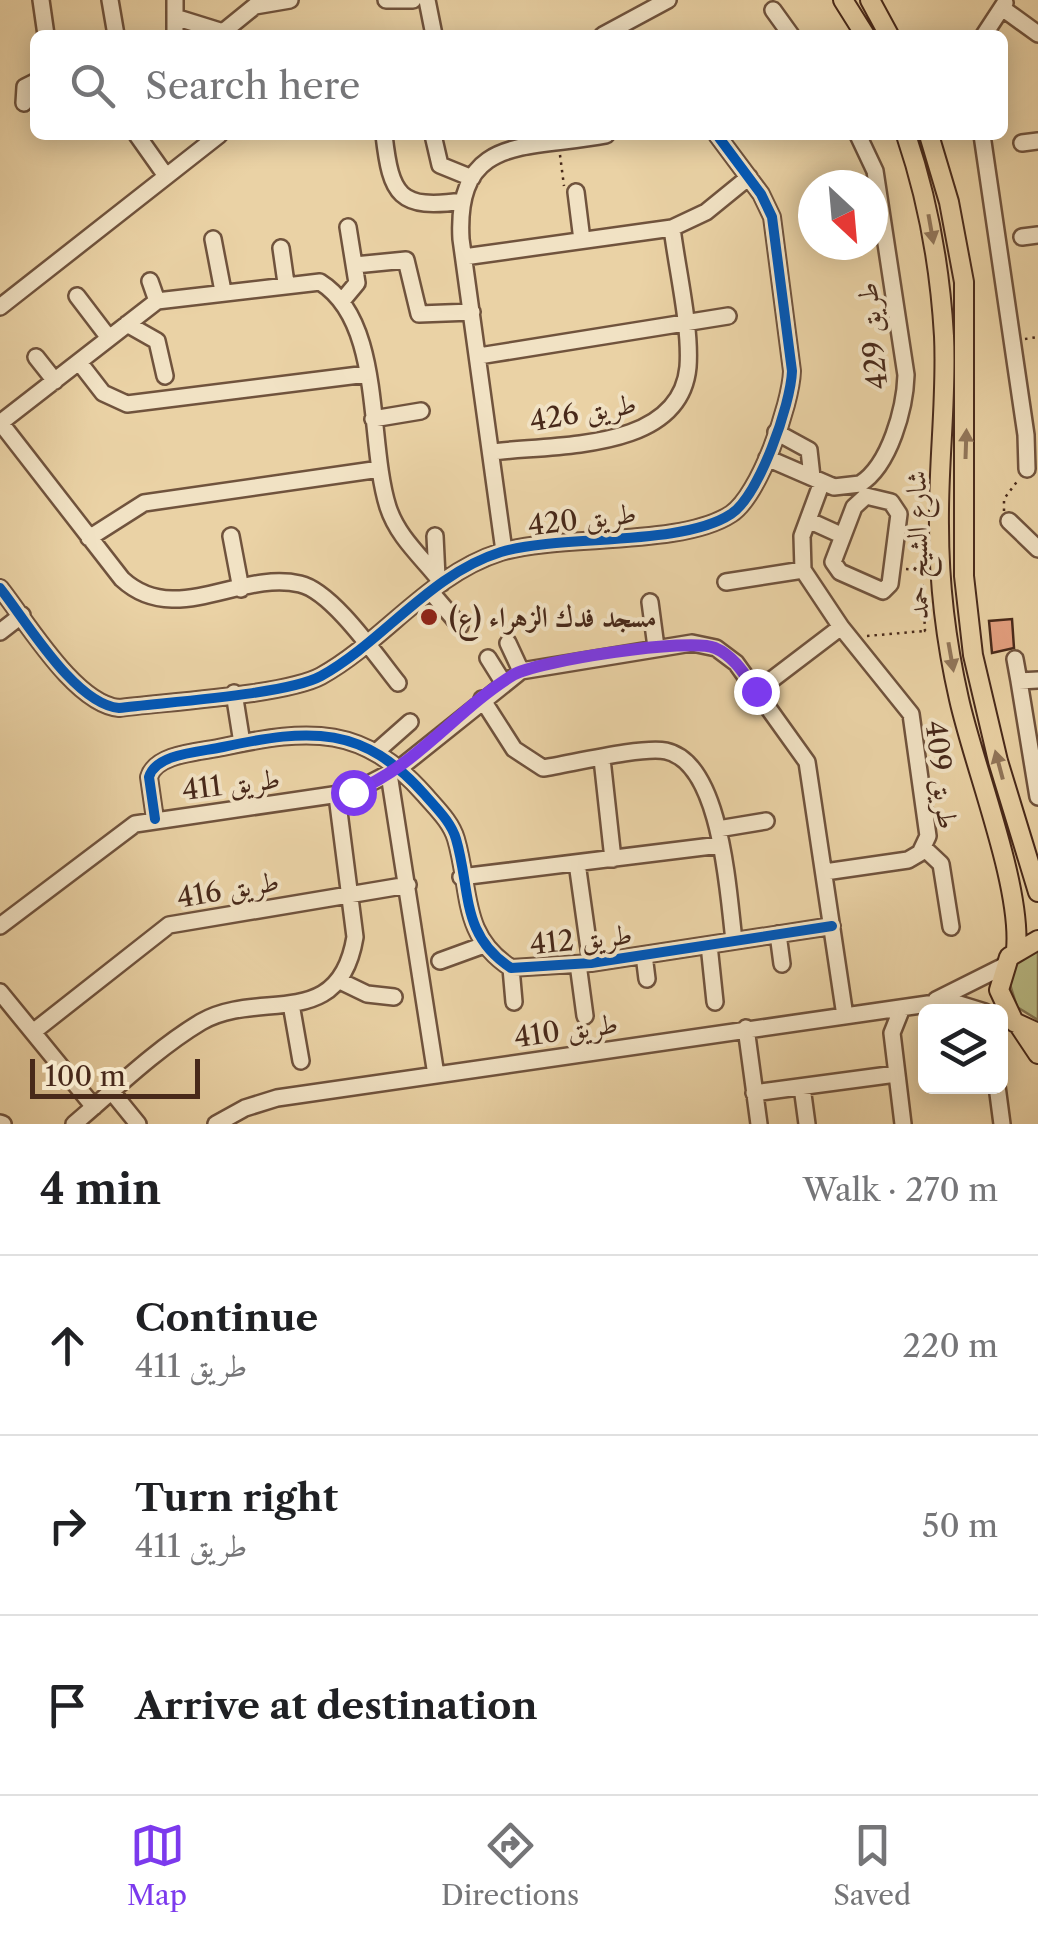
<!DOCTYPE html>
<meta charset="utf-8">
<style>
body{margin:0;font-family:"Libre Caslon Text",Amiri,serif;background:#f6f6f6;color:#202124}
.controls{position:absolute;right:30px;bottom:30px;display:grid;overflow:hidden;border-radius:15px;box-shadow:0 5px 25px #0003}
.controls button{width:90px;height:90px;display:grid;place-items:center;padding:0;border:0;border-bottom:2px solid #e0e0e0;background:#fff;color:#202124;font:50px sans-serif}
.compass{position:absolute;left:798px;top:170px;width:90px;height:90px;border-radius:50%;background:#fff;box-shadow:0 5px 25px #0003;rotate:154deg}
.scale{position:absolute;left:30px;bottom:25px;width:170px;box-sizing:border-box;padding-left:10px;border:5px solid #48291a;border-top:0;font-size:28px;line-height:35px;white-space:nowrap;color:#48291a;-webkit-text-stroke:8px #f1e2c4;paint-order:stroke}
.stop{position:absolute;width:30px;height:30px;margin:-22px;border:8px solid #7c3aed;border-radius:50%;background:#fff}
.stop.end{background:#7c3aed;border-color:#fff;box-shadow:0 2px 10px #0008}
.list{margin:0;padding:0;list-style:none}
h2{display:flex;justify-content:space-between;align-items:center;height:130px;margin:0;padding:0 40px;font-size:42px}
h2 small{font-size:32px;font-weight:400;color:#757577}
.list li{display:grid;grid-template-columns:65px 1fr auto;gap:30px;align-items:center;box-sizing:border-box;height:180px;padding:0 40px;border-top:2px solid #e0e0e0}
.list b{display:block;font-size:38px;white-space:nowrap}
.list p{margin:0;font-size:32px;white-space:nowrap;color:#757577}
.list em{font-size:32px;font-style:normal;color:#757577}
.icon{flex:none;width:55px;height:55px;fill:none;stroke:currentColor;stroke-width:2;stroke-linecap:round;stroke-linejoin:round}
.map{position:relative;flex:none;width:1038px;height:1124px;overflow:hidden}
.search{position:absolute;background:#fff;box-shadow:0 5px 25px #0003;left:30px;right:30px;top:30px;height:110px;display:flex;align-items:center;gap:25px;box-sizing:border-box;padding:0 35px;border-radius:15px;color:#757577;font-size:38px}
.sheet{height:670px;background:#fff}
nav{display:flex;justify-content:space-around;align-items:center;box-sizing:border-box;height:140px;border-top:2px solid #e0e0e0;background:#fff;font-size:28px;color:#757577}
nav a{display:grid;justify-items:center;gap:5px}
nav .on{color:#7c3aed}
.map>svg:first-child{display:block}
.green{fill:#b9bb85;stroke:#807250;stroke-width:2.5}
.building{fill:#e5a080;stroke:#48291a;stroke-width:2.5}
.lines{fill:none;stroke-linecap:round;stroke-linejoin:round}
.minor-casing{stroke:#70533d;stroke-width:20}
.major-casing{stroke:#48291a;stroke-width:22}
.path{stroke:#48291a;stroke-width:2.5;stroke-dasharray:2.5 5;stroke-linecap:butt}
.minor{stroke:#f1e2c4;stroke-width:15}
.major{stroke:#ead2a5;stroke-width:18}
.cycleway-casing{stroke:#f1e2c4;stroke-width:16}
.cycleway{stroke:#0057b8;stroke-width:10}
.oneway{fill:#917559}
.route{stroke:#7c3aed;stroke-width:12}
.poi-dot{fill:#8f2418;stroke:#f1e2c4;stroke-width:4}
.labels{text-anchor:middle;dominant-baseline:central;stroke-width:8;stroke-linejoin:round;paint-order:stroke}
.street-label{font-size:28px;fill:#48291a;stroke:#f1e2c4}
.poi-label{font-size:28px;font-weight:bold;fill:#48291a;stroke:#f1e2c4;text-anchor:start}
</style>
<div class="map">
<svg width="1038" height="1124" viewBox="0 0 1038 1124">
<rect width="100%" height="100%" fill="#ead2a5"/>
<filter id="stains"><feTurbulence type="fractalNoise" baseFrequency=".002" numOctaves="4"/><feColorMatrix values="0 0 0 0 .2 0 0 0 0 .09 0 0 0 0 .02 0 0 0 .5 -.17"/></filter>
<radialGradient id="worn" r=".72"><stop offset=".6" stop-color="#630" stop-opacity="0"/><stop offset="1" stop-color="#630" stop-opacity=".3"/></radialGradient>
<!-- green -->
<path class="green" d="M1038 950V1020L1017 1007 1009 981 1018 961Z"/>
<!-- building -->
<path class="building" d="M1012 619 1014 648 992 653 989 621Z"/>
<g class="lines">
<defs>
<path id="minor" d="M41 0 46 35
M110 0 116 35
M175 0V35
M386 0H413
M427 0 434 35
M1002 8 1038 34
M773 10 791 35
M178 18 223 32 255 6 290 0
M603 35 668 0
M984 35 1005 3
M24 103 25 87 35 82
M137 135 166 176
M384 135C391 196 399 210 463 201
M433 135 440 165 472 178
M982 135 1026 435 1027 469
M1022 143 1038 141
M576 192 582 240
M1022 237 1038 235
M213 239 223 291
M281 248 286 283
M464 257 672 228 706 212 749 177
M355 265 406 260 419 314 472 312
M150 281 157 301
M77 296 109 338
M342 301 357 283 348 227
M0 307 219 135
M127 324 157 341 165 376
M479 356 728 316
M36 357 55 381
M79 362 103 393 127 404 367 374
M373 419 421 411
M0 422 122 579C175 628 240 570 300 584 332 591 377 657 398 683
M0 423 157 301 320 282C384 322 367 441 388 507 398 538 423 558 442 583
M776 432 809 450 812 477
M492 452C556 444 680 452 688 367 691 327 677 269 672 228
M767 458 834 487 860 484C890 465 905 408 906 375L875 171 858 135
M822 482 802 536 803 570 841 627 911 714 928 836 920 853 908 860 825 872
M866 496 891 502 899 514 890 584 883 591 840 572 833 562 854 507Z
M808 520 841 535
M1009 521 1038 549
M231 536 241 589
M435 536 437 577
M89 538 144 503 380 469
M504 551 461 239C455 132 530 150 606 135
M726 582 803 570
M0 588C27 622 75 704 119 708 165 702 286 695 321 676 384 641 430 574 501 552 561 534 681 547 731 514 759 496 791 404 792 371L772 217 761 194 717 135
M431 592 460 626
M650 602 656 647
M0 632 22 615
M508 643 521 671
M488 658 503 682
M1015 659 1019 681
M1038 680 1019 681 1038 797
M757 691 841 627
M234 693 242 743
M482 699 514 749 543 768C570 764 642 746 666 751 722 763 728 894 734 940
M376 752 410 722
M602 759 613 859
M389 774 436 1075
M155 819 149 777C156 753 201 752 223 747 311 728 363 725 425 795 437 809 451 822 456 839 471 890 460 935 511 968L591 963 832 926
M718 829 766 821
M924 848 941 864 951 927
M577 863 591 963
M461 877 720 845
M0 926 135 824 353 792 401 767 521 671 692 643 716 648 736 663 807 762 845 1016
M778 934 782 964
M709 945 715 1002
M644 955 647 979
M440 961 484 945
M578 964 585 1016
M511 968 514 1002
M338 980 367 994 394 997
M0 992 94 1107
M936 1000 1004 966
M291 1004 301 1061
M902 1008 892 1033 903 1124
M746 1028 759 1124
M33 1032 169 925 408 885
M997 1086 1002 1124
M802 1087 807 1124
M112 1092 138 1124
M754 1093 896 1074
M0 1123 3 1124
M74 1124C114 1090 156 1049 201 1022 260 988 339 1034 355 937L337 796
M216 1124 245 1108 277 1098 928 1004H959L985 1012"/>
<path id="major" d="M843 0 865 35
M870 0 889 35
M906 135C928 200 940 267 944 336 947 399 938 462 939 526 939 584 946 642 959 699 974 767 1022 886 1016 950
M929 135 949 202 964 282V576L973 655 998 761 1038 892
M1038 940 1009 957 999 990 1014 1022 1038 1033
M1020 1027 1038 1054"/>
</defs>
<!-- minor casing -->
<use href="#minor" class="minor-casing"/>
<!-- major casing -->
<use href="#major" class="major-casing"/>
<!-- path -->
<path class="path" d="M560 155 564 186
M1025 339 1038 337
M1004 511V499L1019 479
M906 569 922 570 925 631 929 630
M867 636 924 631"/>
<!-- minor -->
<use href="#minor" class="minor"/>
<!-- major -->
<use href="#major" class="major"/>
<defs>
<path id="cycleway" d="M0 588C27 622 75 704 119 708 165 702 286 695 321 676 384 641 430 574 501 552 561 534 681 547 731 514 759 496 791 404 792 371L772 217 761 194 717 135
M155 819 149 777C156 753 201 752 223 747 311 728 363 725 425 795 437 809 451 822 456 839 471 890 460 935 511 968L591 963 832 926"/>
</defs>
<!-- cycleway casing -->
<use href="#cycleway" class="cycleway-casing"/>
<!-- cycleway -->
<use href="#cycleway" class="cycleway"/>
</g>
<!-- one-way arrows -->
<defs><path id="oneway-solid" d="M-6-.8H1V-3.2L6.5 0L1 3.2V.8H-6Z" transform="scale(2.5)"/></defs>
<g class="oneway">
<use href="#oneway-solid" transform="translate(931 229) rotate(80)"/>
<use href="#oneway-solid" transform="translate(966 444) rotate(-88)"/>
<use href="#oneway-solid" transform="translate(951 657) rotate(80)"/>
<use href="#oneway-solid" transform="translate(999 765) rotate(-105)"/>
</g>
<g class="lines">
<!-- route -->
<path class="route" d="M353 792C416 767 456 710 513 675 536 661 691 637 715 648 734 656 745 675 756 691"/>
</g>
<!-- markers -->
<circle class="poi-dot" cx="429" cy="617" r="10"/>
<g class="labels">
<!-- street labels -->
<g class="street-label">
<text transform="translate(872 336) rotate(-96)">طريق 429</text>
<text transform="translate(583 412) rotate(-10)">طريق 426</text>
<text transform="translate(582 519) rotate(-7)">طريق 420</text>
<text transform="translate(917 545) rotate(-91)">شارع الشيخ حمد</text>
<text transform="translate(942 775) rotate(83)">طريق 409</text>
<text transform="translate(231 784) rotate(-7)">طريق 411</text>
<text transform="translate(228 889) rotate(-10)">طريق 416</text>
<text transform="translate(581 939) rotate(-6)">طريق 412</text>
<text transform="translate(566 1030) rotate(-8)">طريق 410</text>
</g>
<!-- poi labels -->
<g class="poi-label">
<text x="449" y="617">مسجد فدك الزهراء (ع)</text>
</g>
</g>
<rect width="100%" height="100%" filter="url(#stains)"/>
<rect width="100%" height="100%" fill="url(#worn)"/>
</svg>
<div class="controls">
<button><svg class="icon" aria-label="layers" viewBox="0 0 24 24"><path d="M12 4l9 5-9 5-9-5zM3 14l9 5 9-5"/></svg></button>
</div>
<svg class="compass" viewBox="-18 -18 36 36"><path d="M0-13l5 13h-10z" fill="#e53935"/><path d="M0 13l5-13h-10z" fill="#757577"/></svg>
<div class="scale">100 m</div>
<div class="stop" style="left:353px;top:792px"></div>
<div class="stop end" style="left:756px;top:691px"></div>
<div class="search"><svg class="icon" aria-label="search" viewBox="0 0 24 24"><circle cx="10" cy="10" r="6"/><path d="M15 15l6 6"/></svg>Search here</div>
</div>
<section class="sheet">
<h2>4 min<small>Walk · 270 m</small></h2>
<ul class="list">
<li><svg class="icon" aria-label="ahead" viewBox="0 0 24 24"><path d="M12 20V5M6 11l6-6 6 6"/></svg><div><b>Continue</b><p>طريق 411</p></div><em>220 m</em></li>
<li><svg class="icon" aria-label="right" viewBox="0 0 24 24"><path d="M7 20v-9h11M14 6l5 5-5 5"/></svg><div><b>Turn right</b><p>طريق 411</p></div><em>50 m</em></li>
<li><svg class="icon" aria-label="arrive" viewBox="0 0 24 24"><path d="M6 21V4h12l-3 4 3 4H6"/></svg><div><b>Arrive at destination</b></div></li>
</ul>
</section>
<nav>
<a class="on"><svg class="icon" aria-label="map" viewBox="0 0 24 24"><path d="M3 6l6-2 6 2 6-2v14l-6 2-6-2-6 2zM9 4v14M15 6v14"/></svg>Map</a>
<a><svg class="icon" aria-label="directions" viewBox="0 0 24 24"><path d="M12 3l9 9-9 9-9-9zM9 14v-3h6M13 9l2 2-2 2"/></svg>Directions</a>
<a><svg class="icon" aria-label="saved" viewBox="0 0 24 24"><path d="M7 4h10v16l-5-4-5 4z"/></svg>Saved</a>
</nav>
